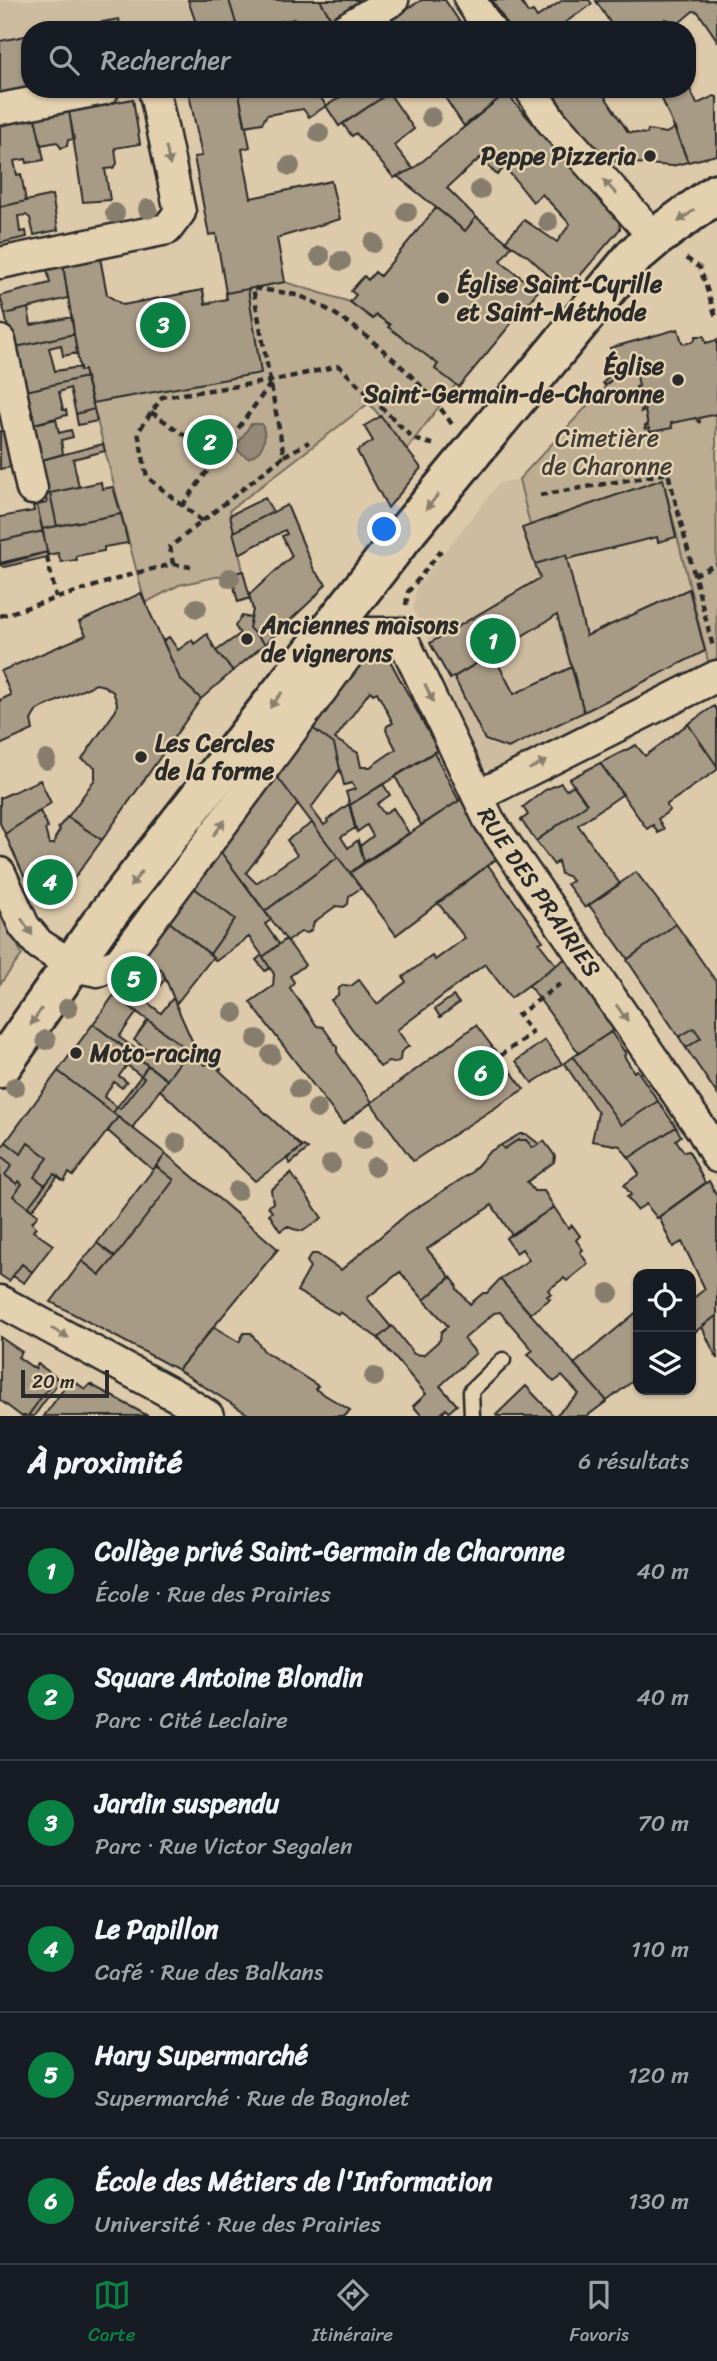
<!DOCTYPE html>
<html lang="fr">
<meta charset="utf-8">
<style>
body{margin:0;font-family:Sriracha,sans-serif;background:#20242c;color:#f1f3f6}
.controls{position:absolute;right:21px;bottom:21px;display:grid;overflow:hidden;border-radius:14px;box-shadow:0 2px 5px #0004}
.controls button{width:63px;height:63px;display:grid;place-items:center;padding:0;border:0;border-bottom:2px solid #363941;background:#171b24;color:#f1f3f6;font:35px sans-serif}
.scale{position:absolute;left:21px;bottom:18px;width:88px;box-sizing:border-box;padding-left:7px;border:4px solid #2b2b2b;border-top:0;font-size:19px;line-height:24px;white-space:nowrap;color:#2b2b2b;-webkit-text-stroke:5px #e4d1af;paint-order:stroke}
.you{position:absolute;left:385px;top:530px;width:24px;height:24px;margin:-18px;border:5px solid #fff;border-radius:50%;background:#1a73e8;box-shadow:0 0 0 10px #1a73e833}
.badge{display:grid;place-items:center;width:46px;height:46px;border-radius:50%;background:#0b8043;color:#fff;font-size:23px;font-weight:700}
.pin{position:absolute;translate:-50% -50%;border:4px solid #fff;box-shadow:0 2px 7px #0006}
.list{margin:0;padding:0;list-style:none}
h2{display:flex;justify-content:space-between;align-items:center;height:91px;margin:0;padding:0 28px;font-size:30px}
h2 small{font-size:23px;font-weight:400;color:#9ea1a6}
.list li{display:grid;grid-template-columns:46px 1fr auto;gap:21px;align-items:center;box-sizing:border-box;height:126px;padding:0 28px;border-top:2px solid #363941}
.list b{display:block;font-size:26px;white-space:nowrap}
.list p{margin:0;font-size:23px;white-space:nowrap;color:#9ea1a6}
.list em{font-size:23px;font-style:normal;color:#9ea1a6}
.icon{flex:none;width:38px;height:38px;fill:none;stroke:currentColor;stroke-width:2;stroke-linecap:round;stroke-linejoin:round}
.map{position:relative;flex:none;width:717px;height:1416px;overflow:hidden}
.search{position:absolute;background:#171b24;box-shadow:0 2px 5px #0004;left:21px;right:21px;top:21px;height:77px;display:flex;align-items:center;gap:18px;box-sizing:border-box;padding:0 24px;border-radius:28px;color:#9ea1a6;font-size:26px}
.sheet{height:847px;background:#171b24}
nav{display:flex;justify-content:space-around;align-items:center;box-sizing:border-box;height:98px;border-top:2px solid #363941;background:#171b24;font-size:19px;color:#9ea1a6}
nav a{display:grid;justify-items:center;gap:4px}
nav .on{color:#0b8043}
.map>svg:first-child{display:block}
.built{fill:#cdbc9f}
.green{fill:#bcad92;stroke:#746c5e;stroke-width:2}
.water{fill:#948976;stroke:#6a6358;stroke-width:2}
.building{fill:#a89b85;stroke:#2b2b2b;stroke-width:2;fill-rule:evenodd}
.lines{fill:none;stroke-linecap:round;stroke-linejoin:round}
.lane-casing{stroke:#2b2b2b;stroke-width:19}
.street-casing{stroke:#2b2b2b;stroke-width:35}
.secondary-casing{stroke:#2b2b2b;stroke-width:44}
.path{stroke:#2b2b2b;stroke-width:4.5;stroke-dasharray:7 5;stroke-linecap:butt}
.lane{stroke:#e4d1af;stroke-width:14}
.street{stroke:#e4d1af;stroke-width:30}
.secondary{stroke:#e4d1af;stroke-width:38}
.tree{fill:#877d6c}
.oneway{fill:#887e6d}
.poi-dot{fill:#2b2b2b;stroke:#e4d1af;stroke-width:2.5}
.labels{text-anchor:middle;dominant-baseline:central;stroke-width:5;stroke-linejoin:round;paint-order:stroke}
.poi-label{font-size:24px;font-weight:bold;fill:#2b2b2b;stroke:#e4d1af;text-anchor:start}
.park-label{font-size:24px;fill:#413e3a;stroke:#e4d1af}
.street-label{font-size:24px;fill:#2b2b2b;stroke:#e4d1af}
</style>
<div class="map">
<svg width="717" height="1416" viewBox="0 0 717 1416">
<rect width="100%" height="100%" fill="#ddcaaa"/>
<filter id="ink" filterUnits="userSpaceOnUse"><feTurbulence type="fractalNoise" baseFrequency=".0143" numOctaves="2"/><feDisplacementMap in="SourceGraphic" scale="14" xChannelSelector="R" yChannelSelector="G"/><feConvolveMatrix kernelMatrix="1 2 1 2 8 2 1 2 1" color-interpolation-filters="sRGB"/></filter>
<g filter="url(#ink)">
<!-- built -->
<path class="built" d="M0 0H229L238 30H30V87L0 93Z
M519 479 530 524 663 479 710 669 498 773 481 767 445 683 450 679 413 610 416 588 499 483Z"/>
<!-- green -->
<path class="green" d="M100 258 107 295 123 305 203 290 205 303 226 299V293L285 282 350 302 373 319 376 315 390 325 389 327 438 364 435 369 456 384 407 449 369 403 230 510 243 571 179 585 145 603 84 371 63 265Z
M635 365 645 408 641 412 645 411 648 425 645 428H649L650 432 672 428 671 423 696 418 699 422V418L716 414 717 665 710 669 663 479 530 525 519 479 617 374V370Z
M0 907 22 955 0 984Z"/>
<!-- water -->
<path class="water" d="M251 424H262C268 439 263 453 248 458L238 451 237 445Z"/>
<!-- building -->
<path class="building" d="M188 0H229L238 30H176L197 26Z
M229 0H320L331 19 313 30H300L294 19 238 30Z
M320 0H363L331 19Z
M422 0H445L465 30H398L391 18Z
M492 0H520L528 13 533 11 537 17 563 0H589L592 4 554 30H511Z
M717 0V40L698 12 693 11 679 23 665 19 662 30H615L596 1Z
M391 18 398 30H372Z
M119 19 121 30H60Z
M30 35V87L0 93V41Z
M687 83 697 104 714 96 717 97V155L688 162 658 89H687Z
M188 89H238L250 147 242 149 251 198 331 181 340 219 277 238 285 282 226 293 216 234 209 235 194 157 202 156Z
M238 89H316L326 106 309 117 303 109 267 115 262 123 245 126Z
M353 89H395L339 126 326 106Z
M459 89H503L506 93 464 126 446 99Z
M550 89H600L628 132 647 134 648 130 666 133 675 128 688 162 672 166 609 161 569 118Z
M389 93 414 129 394 145 413 169 394 178 356 133 352 136 343 124Z
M506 93 589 186 590 185 619 221 620 229 566 292 529 257 505 241 524 220 557 242 570 224 542 194 533 202 505 167 497 175 480 158 447 188 476 217 465 231 397 176 413 169Z
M133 99 140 144 115 148 117 164 113 168 105 169 110 200 83 202 69 111Z
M69 111 74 139 68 140 67 146 61 148 57 142 41 145 35 117Z
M35 117 44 160 27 163 26 159 14 161 17 175 21 174 26 201 0 207V124Z
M52 195 58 230 34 235 30 218 26 215 18 216 20 232 26 231 27 237 0 243V207Z
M436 208 465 231 476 217 512 246 500 261 538 291 459 387 435 369 438 364 388 327 390 325 376 315 373 319 350 302 356 295 351 291 364 276 368 280 375 272 380 276Z
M100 258 107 295 123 305 203 290 205 304 227 299 226 293 248 289 261 373 92 403 84 370 80 371 63 265Z
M63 265 68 298 5 314 0 296 50 283 47 269Z
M28 308 31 325 72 317 74 334 12 348 5 314Z
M678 329 682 342 685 344 694 341 696 336H704L706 343 717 340V417L716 414 699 418 700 422H698L696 418 671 423 672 428 650 432 649 428 645 429V426L648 425 645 411 641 412V410L645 408 640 389 636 390V387L639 386 635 365 617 370V374L605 386 603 383 608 377 606 364 613 355 610 348Z
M74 334 77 353 63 356 61 345 49 348 55 371 80 367V371L84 370 86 377 22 392 12 348Z
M86 377 94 409 76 414 70 388 59 392 63 410H66L67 415 30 425 22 392Z
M94 409 97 421 78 425 76 414Z
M381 416 421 468 388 508 357 451 373 441 364 426Z
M56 419 59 433 71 430 73 437 61 440 63 454 38 461 30 425Z
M9 430 17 466 0 469V431Z
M103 444 105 451 73 459 79 487 45 494 38 461Z
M663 479 676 537 658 542 657 537 567 559 566 555 535 564 522 528Z
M101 482 102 489 113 487 121 514 57 526 50 493Z
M50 493 57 526 42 529 37 505 47 503 45 494Z
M265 498 273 512 234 532 230 515Z
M37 505 43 531 0 541V517L34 511 33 506Z
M287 505 314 570 326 584 315 597 265 644 249 628 253 610 249 595 292 556 282 536 287 534 285 530 239 554 233 532Z
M121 514 128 543 104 547V551L76 556 77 560 61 562 58 553 48 555 42 529Z
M43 531 47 552 0 563V541Z
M47 552V557L4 567 0 565Z
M566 555 586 636 689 589 705 651 584 712 557 615 450 679 430 643 540 578 535 564Z
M243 571 250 598 238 602 231 574Z
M141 593 180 679 201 699 102 840 68 817 95 779V767L82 759 116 710 117 703 113 692 104 686 96 684 37 710 31 720 33 730 0 745V700L11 695 1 671 86 635 79 622Z
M242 616 251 618 249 628 265 644 233 671 216 651 240 634 235 626Z
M207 634 216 651 233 671 201 699 180 679 163 641 169 637 178 650 192 640 194 644Z
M365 654 387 655 438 750 350 805 346 792 355 789 352 783 344 785 334 744 311 727ZM370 691 373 694 377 692 393 723 387 726 386 730 396 749 370 767H361L358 753 335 739Z
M493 654 514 694 572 667 584 712 508 748 485 740 454 677Z
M714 706 717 710V766L688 724Z
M688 724 717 766V770L666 805 670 810 658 819 664 829 658 833 653 825 647 829 600 763 636 745 645 756Z
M311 727 334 744 340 769 311 808 324 825 328 822 327 820 349 804 355 828 341 837 348 848 358 840 364 862 350 873 276 775Z
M434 752 459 801 421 825 395 776Z
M600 763 623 794 578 825 620 884 585 908 567 884 572 881 568 876 561 874 558 861 554 865 536 841 587 804 569 779Z
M276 775 298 804 246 873 256 883 297 855 287 840 312 823 338 857 265 911 220 851Z
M40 780 51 803 5 834 0 823V798Z
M561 783 566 790 574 785 587 804 536 841 521 820 528 815 523 807 545 790Z
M383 784 390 795 377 804 384 814 393 808 409 833 364 862 360 846 373 836 367 825 357 832 350 805Z
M463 798 476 821 475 827 479 834 483 839 487 840 499 857 396 935 350 873Z
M40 811 48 828 45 829 49 844H54L55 838 60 830 58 828 67 817 102 840 57 902 35 900 5 834Z
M220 851 271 920 265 924 279 944 263 957 270 968 265 971 256 960 262 955 249 937 216 961 210 954 235 919 193 887Z
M338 857 361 888 349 896 348 904 344 907 336 906 314 922 312 929 308 933 301 932 287 941 265 911Z
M488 865 543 941 539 943 556 965 511 998 485 964 397 1030 409 1046 401 1052 400 1060 395 1063 388 1062 380 1067 331 1000 338 995 339 988 344 985 351 986 359 980 377 1004 406 982 403 977 432 956 435 960 465 938 438 903Z
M636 872 676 924 628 959 589 905Z
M193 887 235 919 210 954 168 921Z
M168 921 213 957 176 1004 162 970 143 957Z
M676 924 717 983V1094L686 1048 701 1038 694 1028 679 1037 627 960Z
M286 939 305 965 290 976 294 982 290 988 317 1026 323 1027 337 1047V1052L372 1102 343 1124 250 1002 273 986 274 974 263 957Z
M143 957 162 970 165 979 147 1002 161 1013 173 998 193 1043 188 1050 114 995Z
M566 958 615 1029 579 1053 529 985Z
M114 995 137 1012 119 1037 130 1045 142 1053 146 1049 134 1040 148 1020 188 1050 167 1080 93 1024Z
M453 996 459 1003 440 1017 435 1009Z
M93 1024 148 1065 141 1076 127 1065 119 1076 127 1082 122 1088 114 1082 104 1097 117 1107 113 1113 58 1071Z
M476 1025 524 1089 413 1161 371 1103Z
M694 1028 701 1038 686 1048 679 1037Z
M611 1032 626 1054 624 1056 634 1072 637 1070 658 1101 621 1125 573 1057Z
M545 1040 562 1064 532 1083 516 1061Z
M189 1049 205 1065 213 1061 221 1069 219 1070 302 1147 255 1181 160 1090Z
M573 1057 621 1125 658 1101 676 1127 629 1158 620 1146 592 1141 598 1113 564 1063Z
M148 1065 167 1080 132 1128 113 1113 117 1107 120 1109 144 1078 141 1076Z
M58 1071 118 1117 73 1176 69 1173 64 1181 54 1174 45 1185 34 1177 48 1158 28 1143 21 1154 6 1142Z
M141 1076 144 1078 120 1109 117 1107Z
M118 1117 166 1154 153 1170 108 1131Z
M676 1127 681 1136 676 1140 684 1152 689 1151 705 1183 657 1218 646 1204 637 1210 627 1197 631 1195 624 1185 639 1174 629 1158Z
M520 1134H526L539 1144 533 1148 526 1140H518L504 1149 501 1145Z
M518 1140H526L533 1148 544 1141 555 1156 554 1162 527 1182 534 1191H544L554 1207 512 1235 492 1205 427 1249 450 1277 424 1300 400 1272 367 1298 391 1327 378 1338 340 1312 338 1314 297 1291 310 1268 307 1261 312 1254H317L341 1270 407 1214 471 1173 489 1152 501 1145 504 1149Z
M6 1142 21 1154 28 1143 48 1158 34 1177 45 1185 28 1207 13 1196 22 1184 19 1181 17 1184 5 1175 12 1165 0 1155V1150Z
M304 1146 308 1149 290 1164 287 1159Z
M166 1154 278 1249 178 1370 51 1302 82 1261 100 1275 115 1257 174 1180 156 1166Z
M0 1155 12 1165 5 1175 17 1184 19 1181 22 1184 13 1196 38 1215 32 1223 36 1227 33 1231 53 1245 32 1272 22 1264 9 1281 0 1275Z
M156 1166 174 1180 115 1257 97 1243Z
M291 1173 322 1218 303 1231 293 1229 288 1226 280 1231 269 1214 272 1212 268 1206 273 1203 271 1190Z
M54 1174 58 1176 32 1210 28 1207Z
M709 1181 717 1196V1315L691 1335V1300L705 1289 682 1242 673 1247 659 1217Z
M554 1207 568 1228 572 1225 580 1236 576 1240 583 1250 580 1252 588 1264 567 1281 564 1278 548 1290 551 1294 547 1296 550 1299 530 1314 500 1279 529 1260 522 1249 516 1253 506 1238Z
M97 1243 115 1257 100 1275 82 1261Z
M22 1264 32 1272 24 1283 13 1276Z
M451 1277 456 1284 457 1289 470 1304 483 1293H487L500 1279 607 1401 587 1416H555L579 1394 562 1376 554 1382 528 1354 533 1350 500 1312 494 1313 464 1339 476 1353 440 1386 457 1405 449 1412 446 1409 439 1416H422L413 1406 426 1394 378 1338 392 1326 414 1354 423 1355 440 1340 441 1332 448 1326 424 1300Z
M638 1311V1377L607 1401 574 1364Z
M717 1315V1359L702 1327Z
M214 1327 239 1342 244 1333H251L264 1351 318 1386 315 1389 350 1410 345 1416H251L178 1370Z
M0 1337 22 1352 18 1357 35 1369 38 1364 56 1377 28 1416H21L0 1400Z
M56 1377 60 1380 34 1416H28Z
M71 1379 85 1389 90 1384 148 1416H44Z
M526 1386 554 1416H497L496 1415Z"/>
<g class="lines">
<defs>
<path id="lane" d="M472 1416 471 1391 503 1360"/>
<g id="street">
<path d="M470 0 490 30"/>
<path d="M343 30 393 0"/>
<path d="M530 89 552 122 655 238"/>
<path d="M0 109 104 89"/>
<path d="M0 263 167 229 180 212 154 89"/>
<path d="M0 341 32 489"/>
<path d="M478 796 717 676"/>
<path id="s1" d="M0 873 24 926 39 944 73 966 98 971 119 963 364 633H400L489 820 702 1130 717 1157"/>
<path d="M0 1301 180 1398 208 1416"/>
</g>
<path id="secondary" d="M0 1068 101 923 408 530 635 255 655 238 717 193"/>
</defs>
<!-- lane casing -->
<use href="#lane" class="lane-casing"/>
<!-- street casing -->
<use href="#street" class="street-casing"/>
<!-- secondary casing -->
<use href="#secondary" class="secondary-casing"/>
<!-- path -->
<path class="path" d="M686 258 700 268 717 320
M151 412 217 457
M284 456 309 442
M540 495 668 473 713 647
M182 506 271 383
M202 521 147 477 138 432 162 397 271 381 339 366 414 439 435 445
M47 557 56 597
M173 564 191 567
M694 575 717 564
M406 605 408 592 440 552 436 549
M0 616 136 573 173 564 170 547 284 456 253 288C269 291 287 292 302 297 349 314 427 384 453 426
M500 1056 532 1033 518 1015 564 981"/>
<!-- lane -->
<use href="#lane" class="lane"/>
<!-- street -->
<use href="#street" class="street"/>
<!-- secondary -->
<use href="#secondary" class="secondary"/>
</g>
<!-- trees -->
<g class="tree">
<circle cx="431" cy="117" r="10"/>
<circle cx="319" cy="133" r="10"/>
<circle cx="290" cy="166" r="10"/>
<circle cx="480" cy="190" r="10"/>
<circle cx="148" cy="209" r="10"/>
<circle cx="407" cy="212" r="10"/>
<circle cx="115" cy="213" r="10"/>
<circle cx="548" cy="222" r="10"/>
<circle cx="373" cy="243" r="10"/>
<circle cx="320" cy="256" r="10"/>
<circle cx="341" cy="261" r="10"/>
<circle cx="230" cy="578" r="10"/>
<circle cx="197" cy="608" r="10"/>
<circle cx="46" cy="760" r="10"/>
<circle cx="68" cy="1008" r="10"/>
<circle cx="234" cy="1013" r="10"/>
<circle cx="257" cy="1039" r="10"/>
<circle cx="46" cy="1040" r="10"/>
<circle cx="271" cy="1055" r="10"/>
<circle cx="15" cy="1087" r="10"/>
<circle cx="299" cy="1089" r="10"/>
<circle cx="317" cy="1109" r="10"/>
<circle cx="363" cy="1140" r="10"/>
<circle cx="177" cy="1143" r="10"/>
<circle cx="331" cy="1164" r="10"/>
<circle cx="375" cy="1167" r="10"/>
<circle cx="237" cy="1191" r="10"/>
<circle cx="609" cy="1293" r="10"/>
<circle cx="374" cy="1377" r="10"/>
</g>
<!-- one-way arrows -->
<defs><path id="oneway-solid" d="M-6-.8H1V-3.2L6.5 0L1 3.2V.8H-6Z" transform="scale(1.75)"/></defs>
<g class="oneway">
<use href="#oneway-solid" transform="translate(168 156) rotate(78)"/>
<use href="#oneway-solid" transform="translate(610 187) rotate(-132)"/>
<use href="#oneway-solid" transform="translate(686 216) rotate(144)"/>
<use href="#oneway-solid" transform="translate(432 502) rotate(130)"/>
<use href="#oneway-solid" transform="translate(429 693) rotate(65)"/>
<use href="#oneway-solid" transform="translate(276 700) rotate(128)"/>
<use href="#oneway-solid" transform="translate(538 765) rotate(-26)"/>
<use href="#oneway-solid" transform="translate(219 828) rotate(-53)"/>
<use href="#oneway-solid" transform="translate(136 879) rotate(128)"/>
<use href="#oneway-solid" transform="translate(27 927) rotate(56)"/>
<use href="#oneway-solid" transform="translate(622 1013) rotate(55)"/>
<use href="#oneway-solid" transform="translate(36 1017) rotate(124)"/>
<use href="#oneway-solid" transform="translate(60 1333) rotate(28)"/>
</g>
</g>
<!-- markers -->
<g class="poi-dot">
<circle cx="650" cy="156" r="7"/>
<circle cx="443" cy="298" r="7"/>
<circle cx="678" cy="380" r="7"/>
<circle cx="247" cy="639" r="7"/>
<circle cx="141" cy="757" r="7"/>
<circle cx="76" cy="1053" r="7"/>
</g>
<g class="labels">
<!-- poi labels -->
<g class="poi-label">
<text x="636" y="156" text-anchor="end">Peppe Pizzeria</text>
<text x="457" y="284">Église Saint-Cyrille<tspan x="457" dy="28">et Saint-Méthode</tspan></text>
<text x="664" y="366" text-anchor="end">Église<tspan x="664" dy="28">Saint-Germain-de-Charonne</tspan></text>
<text x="261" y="625">Anciennes maisons<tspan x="261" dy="28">de vignerons</tspan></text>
<text x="155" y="743">Les Cercles<tspan x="155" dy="28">de la forme</tspan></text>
<text x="90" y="1053">Moto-racing</text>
</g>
<!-- park labels -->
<g class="park-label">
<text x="607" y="438">Cimetière<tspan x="607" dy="28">de Charonne</tspan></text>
</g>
<!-- street labels -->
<g class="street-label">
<text stroke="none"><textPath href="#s1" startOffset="912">RUE DES PRAIRIES</textPath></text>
</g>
</g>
</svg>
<div class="controls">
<button><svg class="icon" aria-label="locate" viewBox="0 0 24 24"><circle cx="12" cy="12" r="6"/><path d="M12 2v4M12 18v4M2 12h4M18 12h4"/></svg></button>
<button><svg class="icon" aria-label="layers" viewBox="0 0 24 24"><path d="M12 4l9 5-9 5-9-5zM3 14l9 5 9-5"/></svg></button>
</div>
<div class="scale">20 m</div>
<div class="you"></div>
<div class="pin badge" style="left:493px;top:641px">1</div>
<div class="pin badge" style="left:210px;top:442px">2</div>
<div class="pin badge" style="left:163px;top:325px">3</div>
<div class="pin badge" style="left:50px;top:882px">4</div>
<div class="pin badge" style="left:134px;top:979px">5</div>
<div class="pin badge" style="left:481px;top:1073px">6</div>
<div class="search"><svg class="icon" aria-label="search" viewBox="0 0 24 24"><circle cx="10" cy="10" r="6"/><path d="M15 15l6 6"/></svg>Rechercher</div>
</div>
<section class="sheet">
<h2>À proximité<small>6 résultats</small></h2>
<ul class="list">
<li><span class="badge">1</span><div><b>Collège privé Saint-Germain de Charonne</b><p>École · Rue des Prairies</p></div><em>40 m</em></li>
<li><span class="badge">2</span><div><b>Square Antoine Blondin</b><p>Parc · Cité Leclaire</p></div><em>40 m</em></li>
<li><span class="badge">3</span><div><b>Jardin suspendu</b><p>Parc · Rue Victor Segalen</p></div><em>70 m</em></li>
<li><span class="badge">4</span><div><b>Le Papillon</b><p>Café · Rue des Balkans</p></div><em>110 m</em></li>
<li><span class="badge">5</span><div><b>Hary Supermarché</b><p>Supermarché · Rue de Bagnolet</p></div><em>120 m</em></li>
<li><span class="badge">6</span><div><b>École des Métiers de l'Information</b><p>Université · Rue des Prairies</p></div><em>130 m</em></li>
</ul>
</section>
<nav>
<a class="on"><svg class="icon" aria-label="map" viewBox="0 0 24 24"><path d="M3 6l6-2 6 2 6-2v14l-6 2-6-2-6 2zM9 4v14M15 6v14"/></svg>Carte</a>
<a><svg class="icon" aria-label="directions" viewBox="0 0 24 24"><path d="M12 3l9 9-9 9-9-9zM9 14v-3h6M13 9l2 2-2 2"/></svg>Itinéraire</a>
<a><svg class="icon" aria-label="saved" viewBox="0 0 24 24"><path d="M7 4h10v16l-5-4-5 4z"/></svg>Favoris</a>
</nav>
